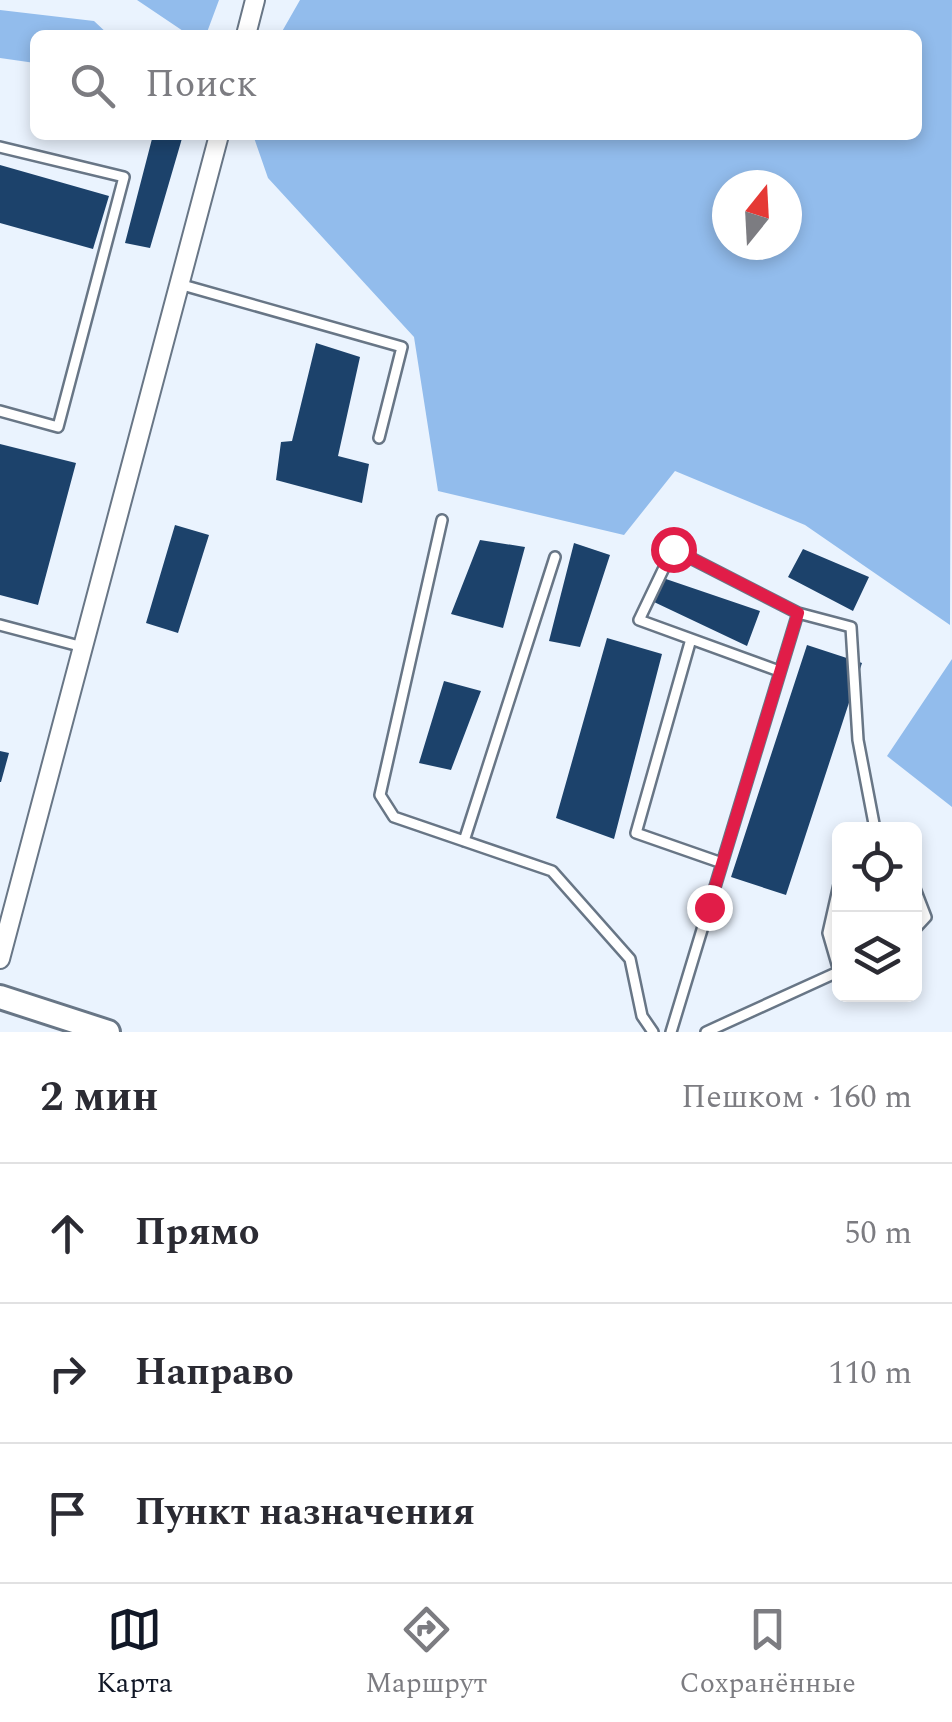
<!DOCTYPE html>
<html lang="ru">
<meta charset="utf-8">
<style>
body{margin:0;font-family:Spectral,serif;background:#f2f2f3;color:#2b2b33}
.controls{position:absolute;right:30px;bottom:30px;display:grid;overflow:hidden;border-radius:15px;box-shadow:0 5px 15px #0003}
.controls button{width:90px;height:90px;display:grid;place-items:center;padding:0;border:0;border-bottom:2px solid #e1e1e2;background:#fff;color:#2b2b33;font:50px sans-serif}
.compass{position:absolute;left:712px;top:170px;width:90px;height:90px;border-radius:50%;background:#fff;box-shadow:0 5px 15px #0003;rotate:18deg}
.stop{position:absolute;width:30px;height:30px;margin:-22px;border:8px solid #e11d48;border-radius:50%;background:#fff}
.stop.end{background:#e11d48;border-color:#fff;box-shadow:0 2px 10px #0008}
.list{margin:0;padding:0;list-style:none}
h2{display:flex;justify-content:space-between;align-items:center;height:130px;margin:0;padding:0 40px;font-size:42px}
h2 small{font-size:32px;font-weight:400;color:#7c7c81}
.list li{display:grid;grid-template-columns:65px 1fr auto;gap:30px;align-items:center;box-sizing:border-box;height:140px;padding:0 40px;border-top:2px solid #e1e1e2}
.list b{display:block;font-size:38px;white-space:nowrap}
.list em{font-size:32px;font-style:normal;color:#7c7c81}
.icon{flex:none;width:55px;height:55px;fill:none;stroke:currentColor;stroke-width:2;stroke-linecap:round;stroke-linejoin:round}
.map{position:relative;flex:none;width:952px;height:1032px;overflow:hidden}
.search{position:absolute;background:#fff;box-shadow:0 5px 15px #0003;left:30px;right:30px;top:30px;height:110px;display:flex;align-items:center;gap:25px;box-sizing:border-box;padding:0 35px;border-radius:15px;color:#7c7c81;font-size:38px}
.sheet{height:550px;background:#fff}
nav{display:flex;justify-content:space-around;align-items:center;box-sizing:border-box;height:140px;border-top:2px solid #e1e1e2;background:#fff;font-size:28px;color:#7c7c81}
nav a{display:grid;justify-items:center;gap:5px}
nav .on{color:#111827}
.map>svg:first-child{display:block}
.forest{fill:#92bcec;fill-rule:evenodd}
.building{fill:#1c426b}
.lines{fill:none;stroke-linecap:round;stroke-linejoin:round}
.service-casing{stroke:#687686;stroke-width:14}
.minor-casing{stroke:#687686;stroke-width:22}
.tertiary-casing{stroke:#687686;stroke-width:28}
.service{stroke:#fff;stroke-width:9}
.minor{stroke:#fff;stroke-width:18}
.tertiary{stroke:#fff;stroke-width:22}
.route{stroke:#e11d48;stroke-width:12}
</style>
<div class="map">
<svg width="952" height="1032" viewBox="0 0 952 1032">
<rect width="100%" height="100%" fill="#eaf3fe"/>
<!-- forest -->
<path class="forest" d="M137 0H219L206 35H189Z
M300 0H952L950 625 805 525 675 471 624 535 438 491 414 337 268 178 253 135H917V35H280ZM787 185V245H727V185Z
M0 10 94 21 109 35H35V63L0 58Z
M952 659V807L887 756Z"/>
<!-- building -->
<path class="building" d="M153 135H183L150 248 125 243Z
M0 165 109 196 93 249 0 223Z
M316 343 360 357 338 456 369 464 362 503 276 480 281 442 292 441Z
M0 444 76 463 38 605 0 595Z
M175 525 209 535 178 633 146 623Z
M480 540 525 547 503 628 451 614Z
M574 543 610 555 580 647 549 641Z
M803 549 869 577 853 611 788 577Z
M663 578 760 611 747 646 654 602Z
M607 638 662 654 614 839 556 818Z
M807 645 862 663 786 895 731 877Z
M444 681 481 691 451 770 419 763Z
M0 751 9 753 1 782H0Z"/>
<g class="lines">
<defs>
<path id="service" d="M0 147 124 177 58 427 0 411
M179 284 402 347 379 438
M442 520 380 795 394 817 552 871 630 959 642 1016 653 1032
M0 625 83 647
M691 639 636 833 722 863
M779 671 639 620 673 549 798 613 851 627 858 740 875 829
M464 841 555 557
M914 886 926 917 914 930
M839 971 828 933 840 880
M671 1032 798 613
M706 1032 840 971"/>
<path id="minor" d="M246 35 255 0
M0 959 219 135"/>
<path id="tertiary" d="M0 997 108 1032"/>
</defs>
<!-- service casing -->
<use href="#service" class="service-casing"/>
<!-- minor casing -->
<use href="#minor" class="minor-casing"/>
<!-- tertiary casing -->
<use href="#tertiary" class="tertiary-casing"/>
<!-- service -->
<use href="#service" class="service"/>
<!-- minor -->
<use href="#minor" class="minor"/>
<!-- tertiary -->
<use href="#tertiary" class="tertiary"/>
</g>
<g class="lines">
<!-- route -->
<path class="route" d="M673 549 798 613 709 907"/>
</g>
</svg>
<div class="controls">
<button><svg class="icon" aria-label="locate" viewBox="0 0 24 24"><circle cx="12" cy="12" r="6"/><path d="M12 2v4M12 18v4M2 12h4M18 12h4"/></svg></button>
<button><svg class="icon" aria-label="layers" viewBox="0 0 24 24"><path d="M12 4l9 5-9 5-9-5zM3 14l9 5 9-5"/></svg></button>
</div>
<svg class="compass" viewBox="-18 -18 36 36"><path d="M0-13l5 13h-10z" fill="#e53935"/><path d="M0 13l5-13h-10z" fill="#7c7c81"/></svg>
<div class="stop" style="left:673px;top:549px"></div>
<div class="stop end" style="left:709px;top:907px"></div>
<div class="search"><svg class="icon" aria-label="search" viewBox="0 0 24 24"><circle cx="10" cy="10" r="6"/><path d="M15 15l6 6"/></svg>Поиск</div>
</div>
<section class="sheet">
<h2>2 мин<small>Пешком · 160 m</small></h2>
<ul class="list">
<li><svg class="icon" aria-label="ahead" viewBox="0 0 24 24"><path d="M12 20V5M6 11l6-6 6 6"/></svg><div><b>Прямо</b></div><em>50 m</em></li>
<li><svg class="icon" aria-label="right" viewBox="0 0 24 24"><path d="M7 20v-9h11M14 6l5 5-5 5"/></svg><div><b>Направо</b></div><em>110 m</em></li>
<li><svg class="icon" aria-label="arrive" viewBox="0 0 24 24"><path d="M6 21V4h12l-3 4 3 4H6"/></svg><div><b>Пункт назначения</b></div></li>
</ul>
</section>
<nav>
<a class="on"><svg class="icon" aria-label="map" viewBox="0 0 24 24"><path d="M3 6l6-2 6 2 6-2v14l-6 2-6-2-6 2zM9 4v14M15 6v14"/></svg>Карта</a>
<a><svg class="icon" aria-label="directions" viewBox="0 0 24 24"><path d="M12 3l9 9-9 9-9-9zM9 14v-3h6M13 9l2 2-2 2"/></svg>Маршрут</a>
<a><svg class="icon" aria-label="saved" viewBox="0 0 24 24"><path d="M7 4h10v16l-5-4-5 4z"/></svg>Сохранённые</a>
</nav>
